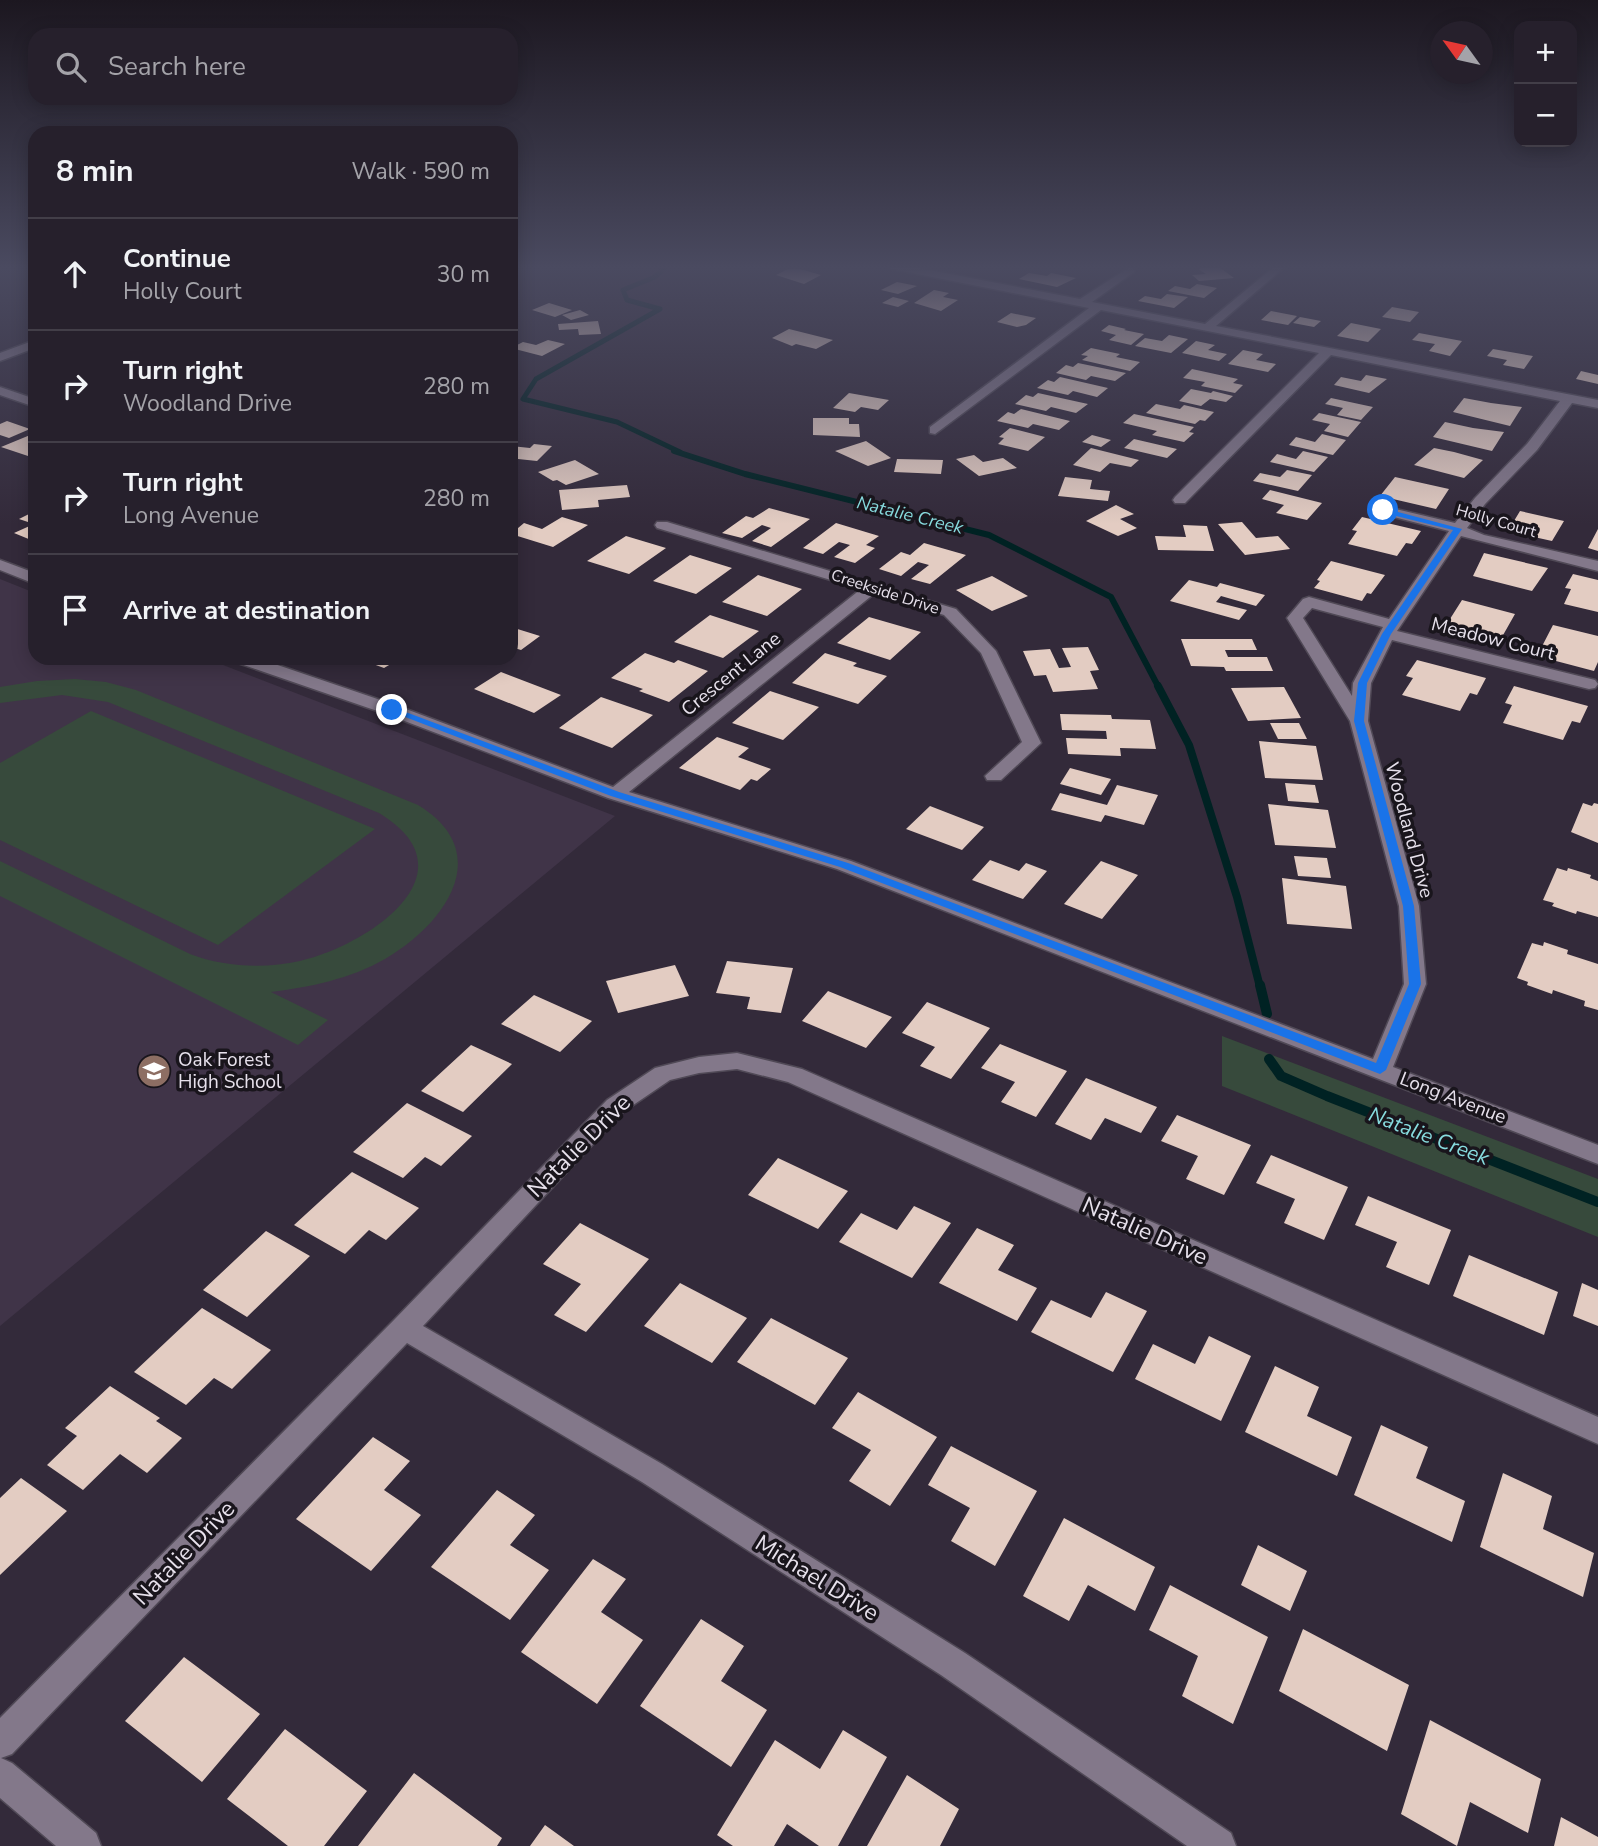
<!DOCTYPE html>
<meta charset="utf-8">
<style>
body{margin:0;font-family:"Nunito Sans",sans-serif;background:#2e2834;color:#f1f3f6}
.controls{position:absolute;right:21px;top:21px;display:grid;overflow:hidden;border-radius:14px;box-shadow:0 4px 18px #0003}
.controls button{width:63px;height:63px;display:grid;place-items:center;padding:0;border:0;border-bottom:2px solid #423e48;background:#26202c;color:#f1f3f6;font:35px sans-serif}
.compass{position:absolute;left:1430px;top:21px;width:63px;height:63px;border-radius:50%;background:#26202c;box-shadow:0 4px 18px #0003;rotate:303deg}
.stop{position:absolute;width:21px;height:21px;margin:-16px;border:5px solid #1a73e8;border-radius:50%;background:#fff}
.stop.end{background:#1a73e8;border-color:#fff;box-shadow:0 2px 7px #0008}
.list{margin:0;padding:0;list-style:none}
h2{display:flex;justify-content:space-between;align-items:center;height:91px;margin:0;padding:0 28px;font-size:30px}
h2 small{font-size:23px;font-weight:400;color:#a4a3a9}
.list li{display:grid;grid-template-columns:46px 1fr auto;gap:21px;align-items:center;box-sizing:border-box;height:112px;padding:0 28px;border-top:2px solid #423e48}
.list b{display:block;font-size:26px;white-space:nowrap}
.list p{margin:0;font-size:23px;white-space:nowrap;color:#a4a3a9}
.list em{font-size:23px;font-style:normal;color:#a4a3a9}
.icon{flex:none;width:38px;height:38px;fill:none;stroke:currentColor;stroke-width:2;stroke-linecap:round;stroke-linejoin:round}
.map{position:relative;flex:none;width:1598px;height:1846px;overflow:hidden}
.search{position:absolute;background:#26202c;box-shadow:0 4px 18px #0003;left:28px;top:28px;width:490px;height:77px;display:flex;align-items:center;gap:18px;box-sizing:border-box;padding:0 24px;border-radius:21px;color:#a4a3a9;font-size:26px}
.panel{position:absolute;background:#26202c;box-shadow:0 4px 18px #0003;left:28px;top:126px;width:490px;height:539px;border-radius:21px}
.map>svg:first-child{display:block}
.built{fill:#403448}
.green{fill:#374a3c}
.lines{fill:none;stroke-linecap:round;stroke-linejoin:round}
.stream-far3{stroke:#002223;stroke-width:5}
.stream-far2{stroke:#002223;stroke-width:6}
.stream-far1{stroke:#002223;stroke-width:8}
.stream{stroke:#002223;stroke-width:10}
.building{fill:#e3ccc2}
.minor-casing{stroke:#504956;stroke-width:3}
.minor{fill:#83788a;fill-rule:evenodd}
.route{fill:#1a73e8}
.labels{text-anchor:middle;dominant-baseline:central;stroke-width:7;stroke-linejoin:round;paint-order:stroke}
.far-street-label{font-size:16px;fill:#e7e1ec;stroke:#19151c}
.far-water-label{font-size:18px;font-style:italic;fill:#87dbde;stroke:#19151c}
.street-label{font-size:19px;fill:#e7e1ec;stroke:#19151c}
.poi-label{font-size:19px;fill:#e7e1ec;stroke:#19151c;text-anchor:start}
.water-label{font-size:21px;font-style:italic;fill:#87dbde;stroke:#19151c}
.near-street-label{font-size:23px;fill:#e7e1ec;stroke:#19151c}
</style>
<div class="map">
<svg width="1598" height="1846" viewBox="0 0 1598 1846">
<rect width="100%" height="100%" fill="#332a3a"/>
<!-- built -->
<path class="built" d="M0 579 35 593V658H205L615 816 0 1326Z"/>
<!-- green -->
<path class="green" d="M75 679 106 682 136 690 418 805C497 853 444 925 385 959 350 979 310 987 271 992L328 1020 298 1045 0 896V861L190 954C224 967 264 969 300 961 366 946 478 873 379 813L108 702 62 695 0 703V687L37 681Z
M91 711 375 829 218 945 0 840V763Z
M1222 1036 1598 1179V1237L1222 1086Z"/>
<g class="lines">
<!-- stream-far3 -->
<path class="stream-far3" d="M666 266 655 277 623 290 627 300 660 309 536 379 523 399 617 422 680 452"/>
<!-- stream-far2 -->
<path class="stream-far2" d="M674 451 745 474 989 535 1111 597 1159 688"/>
<!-- stream-far1 -->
<path class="stream-far1" d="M1158 686 1189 745 1237 897 1260 987"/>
<!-- stream -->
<path class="stream" d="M1260 985 1267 1014
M1269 1059 1281 1076 1327 1096 1598 1202"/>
</g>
<!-- building -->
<path class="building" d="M1219 267 1234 278 1199 281 1192 275 1206 274 1198 269Z
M788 269H800L821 275 804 284 776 275Z
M1029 273 1047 276 1051 273 1076 278 1057 287 1019 279Z
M897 282 917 286 898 294 881 290Z
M1197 284 1217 288 1204 298 1168 291 1175 286 1190 289Z
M934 290 949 293 943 297 958 300 941 311 914 303Z
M1167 294 1188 297 1174 308 1138 301 1145 296 1161 299Z
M893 297 909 301 898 307 882 303Z
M549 303 572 310 555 317 532 310Z
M1392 307 1419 312 1410 322 1382 317Z
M580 310 589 315 571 320 562 315Z
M1271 311 1297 316 1288 325 1261 320Z
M1011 313 1036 318 1026 325 1017 327 997 322Z
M1300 317 1321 321 1314 327 1293 323Z
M598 321 601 334 579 335 578 329 559 330 558 324Z
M1351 323 1381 329 1368 342 1337 336Z
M1109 325 1126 329 1124 330 1144 334 1131 345 1109 340 1116 335 1101 331Z
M789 329 833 340 816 349 796 344 792 346 772 338Z
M1419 333 1462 341 1450 356 1429 351 1435 344 1412 340Z
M1169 335 1188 339 1171 353 1135 346 1145 338 1162 341Z
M548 340 565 344 542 356 511 348 523 342 536 345Z
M1196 341 1215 345 1208 350 1227 354 1219 361 1182 353Z
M1091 348 1120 354 1116 357 1140 362 1130 371 1082 360 1088 356 1081 355Z
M1493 349 1533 356 1524 369 1503 365 1507 360 1487 356Z
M1243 350 1263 354 1256 360 1276 364 1268 372 1228 364Z
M1078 363 1126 373 1115 381 1091 376 1086 380 1056 373 1066 365 1073 367Z
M1192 369 1238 379 1233 383 1243 385 1235 393 1201 386 1205 382 1183 378Z
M1581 371 1598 375V384L1576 379Z
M1366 375 1387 379 1369 393 1334 385 1341 377 1361 381Z
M1060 377 1108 388 1097 397 1073 391 1068 395 1037 388 1048 380 1054 382Z
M1191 389 1211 393 1213 391 1233 396 1226 402 1210 399 1201 406 1179 401Z
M849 393 889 400 878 410 861 407 855 412 833 408Z
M1038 393 1088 404 1076 413 1051 407 1046 411 1015 404 1026 395 1033 397Z
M1331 398 1373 407 1361 420 1337 415 1343 408 1325 404Z
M1464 398 1491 403 1522 407 1510 426 1453 412Z
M1156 404 1180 409 1184 405 1214 412 1205 421 1200 420 1195 424 1146 413Z
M1021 409 1070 421 1059 430 1033 424 1028 428 997 421 1008 412 1014 414Z
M1319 413 1361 422 1348 437 1324 431 1330 424 1312 420Z
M1134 414 1194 427 1189 432 1194 433 1184 442 1152 435 1157 431 1123 423Z
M813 418H849V424H859L860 437 813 435Z
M7 421 30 429 9 438 0 435V424Z
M1445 422 1473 428 1504 432 1492 451 1433 437Z
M1010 428 1045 437 1028 451 998 444 1004 438 999 437Z
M35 433V454L28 456 1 447Z
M1322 434 1346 440 1333 455 1289 445 1296 437 1315 442Z
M1092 435 1111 440 1101 447 1082 442Z
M1134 439 1177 449 1167 458 1124 448Z
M866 441 891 458 868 466 835 451Z
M534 444 552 446 537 461 518 459 511 467V446L530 448Z
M1091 448 1139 460 1131 467 1110 463 1100 472 1073 465Z
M1434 448 1454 452 1483 460 1464 478 1414 465Z
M1303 451 1328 457 1314 472 1270 462 1277 454 1296 459Z
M974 455 983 462 1003 458 1017 468 979 476 956 459Z
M897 459 943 460 941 474 894 472Z
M575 460 599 474 566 485 557 480 553 481 538 472Z
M1287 470 1312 475 1298 491 1253 481 1260 473 1280 477Z
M1065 477 1092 480 1090 489 1110 491 1108 501 1058 496Z
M1395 477 1449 489 1436 509 1380 496Z
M627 485 630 497 598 500 599 507 562 510 559 490Z
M1270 490 1322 503 1307 520 1276 513 1284 505 1262 499Z
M1116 505 1134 514 1120 519 1137 528 1118 536 1086 521Z
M769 508 810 519 771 547 752 541 771 528 762 525 742 538 722 533 746 516 753 518Z
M35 511V538L31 540 14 533 34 524 19 519Z
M1520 511 1564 521 1552 541 1508 531Z
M562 517 588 525 553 547 511 534 524 523 542 529Z
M1362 517 1421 531 1412 544 1406 543 1397 556 1348 544 1357 531 1352 530Z
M1242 522 1256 538 1278 536 1290 549 1245 555 1218 524Z
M836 523 879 536 866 545 875 548 855 563 834 557 850 545 839 542 823 554 803 548Z
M1183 525 1207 526 1214 551 1158 550 1155 536 1186 537Z
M1598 529V551L1588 548Z
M626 536 666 548 629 574 587 561Z
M924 543 966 555 930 584 911 579 929 565 918 562 901 576 879 569 901 552 910 555Z
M1484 553 1548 568 1532 591 1473 576Z
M690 555 732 568 696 594 653 581Z
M1331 561 1385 575 1371 594 1367 593 1362 601 1314 588 1320 581 1317 580Z
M1573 574 1598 580V612L1564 604 1571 589 1565 588Z
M758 575 802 589 767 616 722 602Z
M992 576 1028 596 992 611 956 590Z
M1189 580 1217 587 1220 583 1265 595 1256 606 1221 596 1216 602 1247 610 1239 620 1170 601Z
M1462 600 1515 614 1498 644 1443 630Z
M710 615 759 631 723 658 674 642Z
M869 617 921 632 890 660 837 643Z
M1553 625 1598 636V662L1594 671 1537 656Z
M511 627 540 636 521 650 511 647Z
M1181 639H1252L1257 650H1225L1228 657H1267L1273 671H1226L1224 667 1191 666Z
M1088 647 1099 670 1090 671 1098 689 1053 692 1046 675 1034 676 1023 651 1050 649 1059 668 1071 667 1062 648Z
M645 653 674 663 678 660 708 671 669 702 639 691 643 689 611 678Z
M825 653 857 663 853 666 887 676 858 704 792 683Z
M364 658H401L384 668 362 660Z
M1417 660 1486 678 1477 695 1470 693 1460 711 1402 695 1413 678 1406 676Z
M501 672 561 695 534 713 474 689Z
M1514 686 1588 706 1580 723 1572 721 1563 740 1503 723 1512 705 1505 703Z
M1284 687 1301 718 1248 721 1231 688Z
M770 691 819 707 783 740 732 723Z
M601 697 653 715 612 748 559 728Z
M1060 714 1111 715 1112 719 1150 720 1156 749 1120 748 1121 756 1068 754 1066 738 1107 739 1106 731 1062 730Z
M1270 723H1299L1307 739H1278Z
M717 737 749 748 738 757 771 769 757 781 751 779 740 790 679 768Z
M1259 741 1316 746 1323 780 1265 778Z
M1070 768 1111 779 1101 795 1060 784Z
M1285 783 1315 785 1319 803 1288 801Z
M1117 785 1158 795 1144 825 1105 815 1101 822 1051 810 1060 793 1107 805Z
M1583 803 1592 806 1594 803 1598 804V843L1571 832Z
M1268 804 1328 810 1336 848 1275 845Z
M930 806 984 827 962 850 906 829Z
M1294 856 1327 858 1331 878 1298 876Z
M990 860 1019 871 1026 863 1047 871 1023 899 972 880Z
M1101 861 1138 875 1102 919 1064 904Z
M1557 868 1567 871 1568 868 1591 875 1590 878 1598 881V917L1577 911 1576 914 1552 906 1554 903 1543 900Z
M1282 878 1346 886 1352 929 1287 924Z
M1544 942 1568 950 1567 954 1598 964V1010L1584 1006 1585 1001 1553 990 1552 994 1527 985 1528 982 1517 978 1532 943 1543 946Z
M727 961 793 968 781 1013 747 1009 750 997 716 993Z
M675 965 689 996 618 1013 606 981Z
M828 991 892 1017 866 1048 802 1021Z
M534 995 592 1021 560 1052 501 1024Z
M927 1002 990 1028 951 1079 920 1066 935 1047 902 1033Z
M1000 1044 1067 1071 1036 1117 1001 1102 1015 1082 981 1068Z
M471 1045 512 1064 463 1112 421 1091Z
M1086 1078 1157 1107 1141 1133 1105 1118 1091 1140 1055 1124Z
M407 1103 472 1136 441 1166 425 1157 403 1178 353 1152Z
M1177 1115 1251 1145 1224 1195 1186 1179 1198 1156 1161 1141Z
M1271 1155 1348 1187 1324 1240 1284 1223 1295 1199 1256 1183Z
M778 1158 848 1191 818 1229 748 1195Z
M352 1172 419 1208 386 1240 369 1230 345 1254 294 1225Z
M1368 1196 1451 1230 1429 1285 1386 1267 1397 1242 1355 1225Z
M914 1206 951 1223 912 1278 839 1242 861 1213 897 1230Z
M580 1223 649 1259 586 1332 554 1315 581 1284 543 1264Z
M977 1228 1014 1245 998 1270 1037 1288 1017 1321 939 1283Z
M266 1231 310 1256 247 1317 203 1290Z
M1469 1255 1558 1292 1544 1335 1453 1296Z
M680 1283 747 1318 712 1363 644 1326Z
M1582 1283 1598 1290V1326L1573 1316Z
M1106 1292 1147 1311 1113 1372 1031 1332 1051 1300 1091 1318Z
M202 1308 271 1350 232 1389 214 1378 186 1405 134 1372Z
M771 1318 848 1358 815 1405 737 1362Z
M1209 1336 1251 1356 1221 1421 1135 1379 1153 1344 1195 1364Z
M1275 1366 1319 1387 1307 1416 1352 1437 1337 1476 1245 1432Z
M110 1386 160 1418 156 1421 182 1438 147 1473 120 1454 83 1490 47 1465 77 1436 65 1428Z
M858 1392 937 1437 890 1506 849 1481 871 1450 832 1428Z
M1381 1425 1428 1447 1416 1478 1465 1501 1452 1542 1354 1495Z
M373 1437 410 1461 384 1490 421 1515 371 1571 296 1519Z
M951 1446 1037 1491 995 1566 951 1541 970 1508 928 1485Z
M1503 1473 1552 1496 1543 1529 1594 1553 1583 1597 1480 1547Z
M21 1478 67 1511 0 1575V1498Z
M497 1490 535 1515 510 1545 549 1570 510 1620 431 1567Z
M1064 1518 1155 1567 1135 1611 1088 1585 1069 1621 1023 1596Z
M1258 1545 1307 1571 1290 1611 1241 1585Z
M593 1559 626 1579 601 1612 643 1640 597 1704 521 1652Z
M1170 1585 1268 1637 1233 1724 1182 1696 1198 1656 1149 1630Z
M701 1619 744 1646 721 1681 767 1710 731 1767 640 1706Z
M1303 1629 1409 1685 1387 1751 1279 1691Z
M184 1657 260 1714 202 1782 125 1721Z
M1430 1720 1541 1779 1528 1833 1470 1802 1457 1846 1401 1814Z
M285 1729 367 1791 324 1846H288L227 1799Z
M843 1730 887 1757 838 1846H819L787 1824 774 1846H733L717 1835 775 1740 820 1769Z
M414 1773 502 1838 497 1846H358Z
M907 1775 959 1809 940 1846H867Z
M1561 1817 1598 1837V1846H1554Z
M545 1825 574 1846H530Z"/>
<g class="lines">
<defs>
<path id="minor" d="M887 266H908L1080 299 1130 267 1135 270 1134 272 1092 302 1205 324 1275 266H1286L1216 326 1598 400V408L1572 403 1537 450 1485 504 1467 528 1484 535 1598 561V571L1461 536 1397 631 1595 680 1598 684 1595 688 1589 689 1392 640 1371 683 1368 721 1419 906 1426 984 1393 1067 1598 1145V1164L837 869 608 798 386 714 235 662 233 658H257L398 706 613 787 861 589 657 528 655 525 657 522H667L956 609 996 651 1041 743 1001 780H987L985 776 1022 742 981 653 944 615 875 593 629 792 851 861 1373 1059 1404 984 1399 906 1350 721 1287 618 1303 599 1309 597 1389 619 1449 531 1378 513 1376 510 1378 507 1383 506 1455 523 1475 498 1527 444 1560 401 1331 355 1185 503H1175L1173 500 1175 497 1319 353 1101 310 935 434 930 433V427L1089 308 892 269ZM1312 608 1383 627 1353 683 1352 696 1303 618Z
M35 340V348L0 361V353Z
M0 387 35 399V407L0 395Z
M0 560 35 573V584L0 570Z
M737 1053 802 1069 1598 1417V1444L788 1082 737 1069 699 1073 670 1080 623 1112 423 1326 662 1464 965 1653 1231 1833 1236 1846H1187L941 1675 642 1482 407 1343 12 1754 1 1758 12 1763 96 1833 101 1846H56L0 1798V1718L394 1320 607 1100 655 1068 699 1057Z"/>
</defs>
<!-- minor casing -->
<use href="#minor" class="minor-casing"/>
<!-- minor -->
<use href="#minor" class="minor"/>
</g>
<!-- sky -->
<linearGradient id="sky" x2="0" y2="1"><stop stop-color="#1c1720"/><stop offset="0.51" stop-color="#4a4a60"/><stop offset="1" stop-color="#4a4a60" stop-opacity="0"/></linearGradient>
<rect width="1598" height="524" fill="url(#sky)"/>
<!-- route -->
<path class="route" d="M1383 508 1462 529 1391 634 1367 683 1364 721 1414 906 1421 984 1386 1070 1380 1074 840 867 611 796 387 710 395 708 619 792 848 863 1376 1063 1409 984 1403 906 1354 721 1358 683 1382 634 1453 530 1380 512Z"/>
<!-- icons -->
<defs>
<symbol id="school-disc" viewBox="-11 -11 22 22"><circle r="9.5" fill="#8d6e63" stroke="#19151c"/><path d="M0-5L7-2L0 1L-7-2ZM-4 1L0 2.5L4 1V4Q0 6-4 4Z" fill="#fff"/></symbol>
</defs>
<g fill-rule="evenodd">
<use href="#school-disc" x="135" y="1052" width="38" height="38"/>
</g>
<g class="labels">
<!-- far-street labels -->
<g class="far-street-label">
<text transform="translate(1496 521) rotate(16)">Holly Court</text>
<text transform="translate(885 592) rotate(18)">Creekside Drive</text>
</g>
<!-- far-water labels -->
<g class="far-water-label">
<text transform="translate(910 515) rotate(14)">Natalie Creek</text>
</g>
<!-- street labels -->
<g class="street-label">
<text transform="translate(1493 639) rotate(14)">Meadow Court</text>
<text transform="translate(731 674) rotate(-39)">Crescent Lane</text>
<text transform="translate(1409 830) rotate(75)">Woodland Drive</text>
<text transform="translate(1453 1098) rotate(21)">Long Avenue</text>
</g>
<!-- poi labels -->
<g class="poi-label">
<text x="178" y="1060">Oak Forest<tspan x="178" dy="22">High School</tspan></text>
</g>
<!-- water labels -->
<g class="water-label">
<text transform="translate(1429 1136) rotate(21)">Natalie Creek</text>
</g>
<!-- near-street labels -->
<g class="near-street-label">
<text transform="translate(579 1146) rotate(-45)">Natalie Drive</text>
<text transform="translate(1145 1231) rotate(24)">Natalie Drive</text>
<text transform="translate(184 1553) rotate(-46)">Natalie Drive</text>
<text transform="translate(817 1578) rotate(32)">Michael Drive</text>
</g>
</g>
</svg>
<div class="controls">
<button>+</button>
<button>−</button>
</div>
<svg class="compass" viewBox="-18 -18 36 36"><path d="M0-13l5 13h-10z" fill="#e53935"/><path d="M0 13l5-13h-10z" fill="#a4a3a9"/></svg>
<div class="stop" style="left:1383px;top:510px"></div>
<div class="stop end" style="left:392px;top:710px"></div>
<div class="search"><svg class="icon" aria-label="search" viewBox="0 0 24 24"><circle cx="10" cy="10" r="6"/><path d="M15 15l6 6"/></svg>Search here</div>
<section class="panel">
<h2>8 min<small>Walk · 590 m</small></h2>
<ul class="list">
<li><svg class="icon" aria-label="ahead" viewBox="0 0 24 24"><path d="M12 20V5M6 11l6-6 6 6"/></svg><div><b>Continue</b><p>Holly Court</p></div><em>30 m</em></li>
<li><svg class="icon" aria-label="right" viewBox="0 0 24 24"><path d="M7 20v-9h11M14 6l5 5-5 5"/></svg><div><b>Turn right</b><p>Woodland Drive</p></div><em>280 m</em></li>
<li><svg class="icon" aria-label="right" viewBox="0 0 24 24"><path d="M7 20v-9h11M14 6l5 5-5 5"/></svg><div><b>Turn right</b><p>Long Avenue</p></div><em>280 m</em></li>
<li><svg class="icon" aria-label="arrive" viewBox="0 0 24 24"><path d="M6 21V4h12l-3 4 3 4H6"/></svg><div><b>Arrive at destination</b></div></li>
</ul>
</section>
</div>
